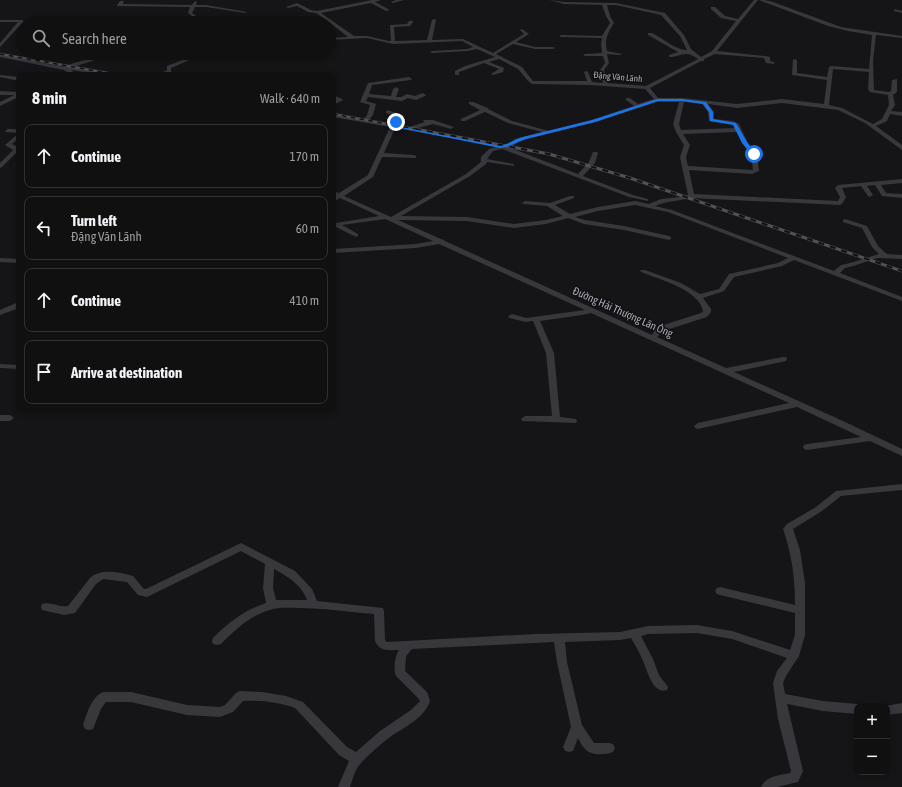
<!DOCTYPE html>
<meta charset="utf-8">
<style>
body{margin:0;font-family:"Asap Condensed",sans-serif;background:#19191a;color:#f1f3f6}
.controls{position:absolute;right:12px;bottom:12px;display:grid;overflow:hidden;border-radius:8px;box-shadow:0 2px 6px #0003}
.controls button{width:36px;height:36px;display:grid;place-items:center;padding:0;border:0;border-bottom:1px solid #303031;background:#101011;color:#f1f3f6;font:20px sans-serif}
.stop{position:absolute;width:12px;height:12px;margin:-9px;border:3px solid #1a73e8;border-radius:50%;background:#fff}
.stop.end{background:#1a73e8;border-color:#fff;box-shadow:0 1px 4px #0008}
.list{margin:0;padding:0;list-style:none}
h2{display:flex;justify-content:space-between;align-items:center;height:52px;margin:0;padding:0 16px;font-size:17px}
h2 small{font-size:13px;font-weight:400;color:#9c9d9f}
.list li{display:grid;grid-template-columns:26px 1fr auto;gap:12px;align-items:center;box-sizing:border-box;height:64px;margin:0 8px 8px;padding:0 8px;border:1px solid #303031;border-radius:8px}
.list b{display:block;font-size:15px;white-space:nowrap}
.list p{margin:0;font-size:13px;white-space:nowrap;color:#9c9d9f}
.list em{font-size:13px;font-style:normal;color:#9c9d9f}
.icon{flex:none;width:22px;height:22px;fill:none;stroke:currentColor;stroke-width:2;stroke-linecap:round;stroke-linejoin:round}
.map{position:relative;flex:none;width:902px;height:787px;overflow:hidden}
.search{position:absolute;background:#101011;box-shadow:0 2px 6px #0003;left:16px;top:16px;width:320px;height:44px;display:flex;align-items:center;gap:10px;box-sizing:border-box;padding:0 14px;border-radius:22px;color:#9c9d9f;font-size:15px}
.panel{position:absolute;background:#101011;box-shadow:0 2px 6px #0003;left:16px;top:72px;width:320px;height:340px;border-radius:8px}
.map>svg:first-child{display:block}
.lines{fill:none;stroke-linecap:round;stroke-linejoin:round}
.minor{fill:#37373c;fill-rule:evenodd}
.rail-far1-casing{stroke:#505156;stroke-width:2.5}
.rail-casing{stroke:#505156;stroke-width:3}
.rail-far1{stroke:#111012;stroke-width:1.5;stroke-dasharray:4.5;stroke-linecap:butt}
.rail{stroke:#111012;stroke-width:2;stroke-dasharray:6;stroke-linecap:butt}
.route{fill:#1a73e8}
.labels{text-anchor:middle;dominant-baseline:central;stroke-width:3;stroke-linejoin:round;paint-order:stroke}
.far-street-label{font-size:9px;fill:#a9acb6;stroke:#111012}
.street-label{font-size:11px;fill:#a9acb6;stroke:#111012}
</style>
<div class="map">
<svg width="902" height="787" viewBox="0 0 902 787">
<rect width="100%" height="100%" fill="#151517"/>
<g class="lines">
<!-- minor -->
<path class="minor" d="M372 0H381L375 2 390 10 386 11 371 3 321 13 354 36H367L389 41H391L390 25 407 24 409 21H413V22L410 26 394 27 395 41 427 40 432 20 434 19 436 20 432 40 463 39 493 53 524 34 520 30 522 29 529 34 516 42 535 47H553L555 48 553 49H535L513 44 496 54 522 67 533 81H587L584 72 586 71 588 72 592 82 603 83 600 70 605 63 603 56H585L583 55 585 54 602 53 601 44 602 38 561 37 559 36 561 35 602 36 610 23 606 16 602 5 564 4 549 0 564 2 616 3 665 13 684 35 691 49 701 57 712 51 736 21 721 18 711 9V7H715L725 16 738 19 754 0H758L717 51 765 56 770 57V61L774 62V64L766 63 764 58 715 54 704 59V61H701L650 88 658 98H682L737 104 782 99 824 104 827 80 792 75 793 59 797 60V73L827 77 829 67 831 66 869 69 872 35 848 31 828 26 759 0H765L773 2 841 27 902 36V38L876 35 873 61 874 90 889 92 891 91 892 80 897 79V92L893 95 895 105 891 111 902 112V116L890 114 887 121 876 126 902 145V150L865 123 838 110 782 103 737 108 708 104 714 112V119L733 121 739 124 748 143 757 154 759 171 752 174 689 170 694 194 838 201 840 197 835 188 838 185 902 179V183L881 185 886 193 902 194V198L882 196 875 185 867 186 873 195 870 197 868 196 861 186 842 188 846 197 842 204 840 205 691 198C679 201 667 201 655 206L672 210 834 271 841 265 850 263 879 254 872 247 862 228 843 222V220L845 219 867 226 878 246 887 254 902 255V259L878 258 853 266 845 268 840 273 902 297V301L794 260 782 266 734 277 724 291 703 298 711 309V312L707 317 663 331 657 337 726 368 783 357H786L787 359 786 361 734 372 843 421 902 449V456L870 441 807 450 804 449 803 447 804 445 807 444 861 437 797 407 698 429 695 428 694 426 698 423 789 403 591 313 582 315 540 321 554 353 560 417 576 419 577 421 576 423 522 421 521 419 525 416H552L546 353 533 321 526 322 509 318 508 316 512 314 526 318 585 310 439 244 416 248 333 253V249L416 244 433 241 385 219 342 225 358 234V236L356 237 336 227V223L379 216 340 198 333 202V197L335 196 333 195V191L339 193 368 175 390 127 333 117V113L364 119 367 115 370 105 360 102 368 83 409 77 412 79 411 80 372 85 369 94 391 96 393 89 396 87 399 89 396 97H401L407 94 415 96 423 93 426 95 425 96 416 100 408 98 402 101 368 97 366 101 376 104 373 115 369 120 392 124 398 117 386 113V111L388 110 405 116 397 125 409 127 425 122 423 121 424 120H433L454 127 451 129 433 124 415 129 502 145 509 144 515 139 542 132 508 123 485 112 465 121H461V119L480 110 469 104V102H473L488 108V109L512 121 549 131 592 120 634 106 626 100V98H630L638 104 654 99 645 89 590 85 532 84 528 81 518 69 499 59 489 62 504 68 503 72 493 75 491 74 499 69 484 63 459 72V75H455V71L465 66 495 57 477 49 467 51 432 53 430 52 432 51 467 49 473 47 462 41 393 44 367 38 329 40V38L348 37 328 21 316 13 308 12 297 6 288 8 286 7 297 3 311 10 317 11ZM607 5H616L661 15 680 36 687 50C675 50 663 38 652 33H648V35L678 52 669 55V57C682 57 684 49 698 59L646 86 608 83 604 70 609 63 607 54 620 55 622 54 607 51C604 39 608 33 614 23L610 16ZM833 69 869 72 868 89 870 92 888 95 889 105 882 119 873 124 842 108 829 105ZM657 102H679L673 124 676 132 684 145 680 157 688 195 680 197 661 199 649 204 635 201 598 207 570 214 555 205 574 198V196H570L550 203 525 201 522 203 523 204 547 206 563 216 546 220 514 224 467 217 401 216 470 176 486 164 487 162 514 166V164L487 159 493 151 502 149 629 197 648 201V199L633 195 583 176 595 163 598 153 597 152H593L589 162 578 174 508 147 513 146 519 141 596 122ZM684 102 702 104 708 112 709 121 732 124 735 126 736 128 681 130 679 124ZM395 128 495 146 496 147 489 149 481 157V162L466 174 391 217 344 196 373 177 382 157 416 158V156L414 155 384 153ZM737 132 742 143 751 154 753 170 688 166 686 157 690 145 683 134ZM635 205 668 212 788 258 778 263 729 274 719 289 700 294 681 283 645 270H641L640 271 641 272C658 279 701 290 703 312L701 313 657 327 652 335 445 241 444 240 441 239 398 220 467 221 514 228 546 224 568 218 584 224 624 230 669 240 671 239V237L669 236 624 226 585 220 575 217 598 211Z
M396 0H404L393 3 391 2Z
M120 1H124L123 4 192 5 195 1 197 2 196 5H206L247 12 245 13 206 7H195L192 13 206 23H201L188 13 190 7 117 6V5Z
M894 9 902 11V13L894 11Z
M276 19 280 20 278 23H273Z
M0 20H22L24 21 0 47V43L18 22H0Z
M51 53H57L37 62 64 67 74 63 111 53H118L73 67 113 74 115 75H103L71 70 77 75H72L64 70 0 57V55L32 61Z
M195 55 199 56 171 68V72L163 75H157L167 70V66Z
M0 75 19 77V81L0 77Z
M0 91 19 92V97L0 106V102L14 95H0Z
M333 95 342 99 343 100 333 105V101L336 100 333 99Z
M8 129H19V133L6 132 5 131Z
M19 133V138L12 144 18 147 19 150 2 167 0 168V163L13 150 5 145Z
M0 258 19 259V263L0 262Z
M16 303H19V308L0 315V310Z
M0 364 19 365V369L0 368Z
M0 415H10L14 418 10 421H0Z
M902 484V490L841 496 822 511 793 529 800 550 805 583V635L799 656 786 676 783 683 785 694 823 701 857 704 861 706H857V714L823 711 787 704 803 771 798 782 777 787H761C766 776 780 775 790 773L791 771 778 719 773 683 777 671 787 658 732 639 697 633 648 634 641 636 653 659 659 675 668 687 667 690C653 695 647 670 643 661 640 653 635 645 631 638L620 640 565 642 567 662 582 725 594 743H609L613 744 615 748 613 752C605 755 591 756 585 749 582 746 580 742 578 738L573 751 569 752 565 751 563 747 571 727 557 662 554 642 412 649 406 656 405 671 427 692 430 701C425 718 403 728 390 737 380 745 370 753 362 762 355 769 353 778 350 787H338L349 761 339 755 295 708C279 702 260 700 243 701L233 712 220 717 187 715 131 702H106L101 709 93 729 89 730 85 729 83 725C87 714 91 697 103 692H131L187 705 220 707 225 705 236 693 240 691 262 692 286 696 303 702 347 747 356 752 380 731 411 710 420 701 418 698 396 676C393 669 395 656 399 650 388 650 380 652 375 641L374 614C349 612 323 608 298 608 289 608 279 607 270 610 251 615 235 630 221 644L217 645 213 644 212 641 213 638C229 622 245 610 266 603L263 588 265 564 241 551 147 597 138 595 127 582 103 579 96 584 75 613 64 615 42 610 41 607 42 604C51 601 59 608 68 606L90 578C100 568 120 572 133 576L144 589H146L241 543 295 571 312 589 317 601 383 608 384 611 385 640 387 642 535 634 620 632 648 626 697 625 732 631 790 650 795 635V613L720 595 717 594 715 591 717 588 720 587 795 605C795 578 792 555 783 529L787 524 816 507 836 491ZM274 569C287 576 302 585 307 600H276L273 588Z
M902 703V713L887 715V706H885Z"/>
<defs>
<path id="rail-far1" d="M0 54 119 75
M333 114 420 130"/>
<path id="rail" d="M415 129 549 154 630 178 902 271"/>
</defs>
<!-- rail-far1 casing -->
<use href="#rail-far1" class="rail-far1-casing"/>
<!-- rail casing -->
<use href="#rail" class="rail-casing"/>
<!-- rail-far1 -->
<use href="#rail-far1" class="rail-far1"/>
<!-- rail -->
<use href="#rail" class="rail"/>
</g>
<!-- route -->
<path class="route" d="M657 99H682L706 102 713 112V119L736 123 747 142 756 154 752 155 742 143 733 125 710 121 709 112 703 104 682 101H658L595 122 526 139C517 142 510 147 500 148L390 126 396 121 398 122 396 126 500 146C509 144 515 139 523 137L592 120Z"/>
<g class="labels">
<!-- far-street labels -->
<g class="far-street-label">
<text transform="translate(618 77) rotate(5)">Đặng Văn Lãnh</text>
</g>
<!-- street labels -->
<g class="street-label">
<text transform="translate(623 312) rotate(24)">Đường Hải Thượng Lãn Ông</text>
</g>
</g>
</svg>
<div class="controls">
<button>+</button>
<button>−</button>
</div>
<div class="stop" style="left:754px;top:154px"></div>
<div class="stop end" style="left:396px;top:122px"></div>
<div class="search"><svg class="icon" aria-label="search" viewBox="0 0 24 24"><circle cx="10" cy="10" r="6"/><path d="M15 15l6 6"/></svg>Search here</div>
<section class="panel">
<h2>8 min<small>Walk · 640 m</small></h2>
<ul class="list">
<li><svg class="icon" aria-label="ahead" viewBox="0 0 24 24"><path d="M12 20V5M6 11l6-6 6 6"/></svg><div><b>Continue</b></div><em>170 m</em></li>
<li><svg class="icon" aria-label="left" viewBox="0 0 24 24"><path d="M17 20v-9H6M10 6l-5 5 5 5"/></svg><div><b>Turn left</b><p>Đặng Văn Lãnh</p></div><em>60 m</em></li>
<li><svg class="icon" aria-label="ahead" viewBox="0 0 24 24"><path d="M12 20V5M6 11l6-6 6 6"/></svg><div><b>Continue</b></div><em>410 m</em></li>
<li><svg class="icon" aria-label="arrive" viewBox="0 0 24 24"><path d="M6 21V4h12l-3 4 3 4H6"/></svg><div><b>Arrive at destination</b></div></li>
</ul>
</section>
</div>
